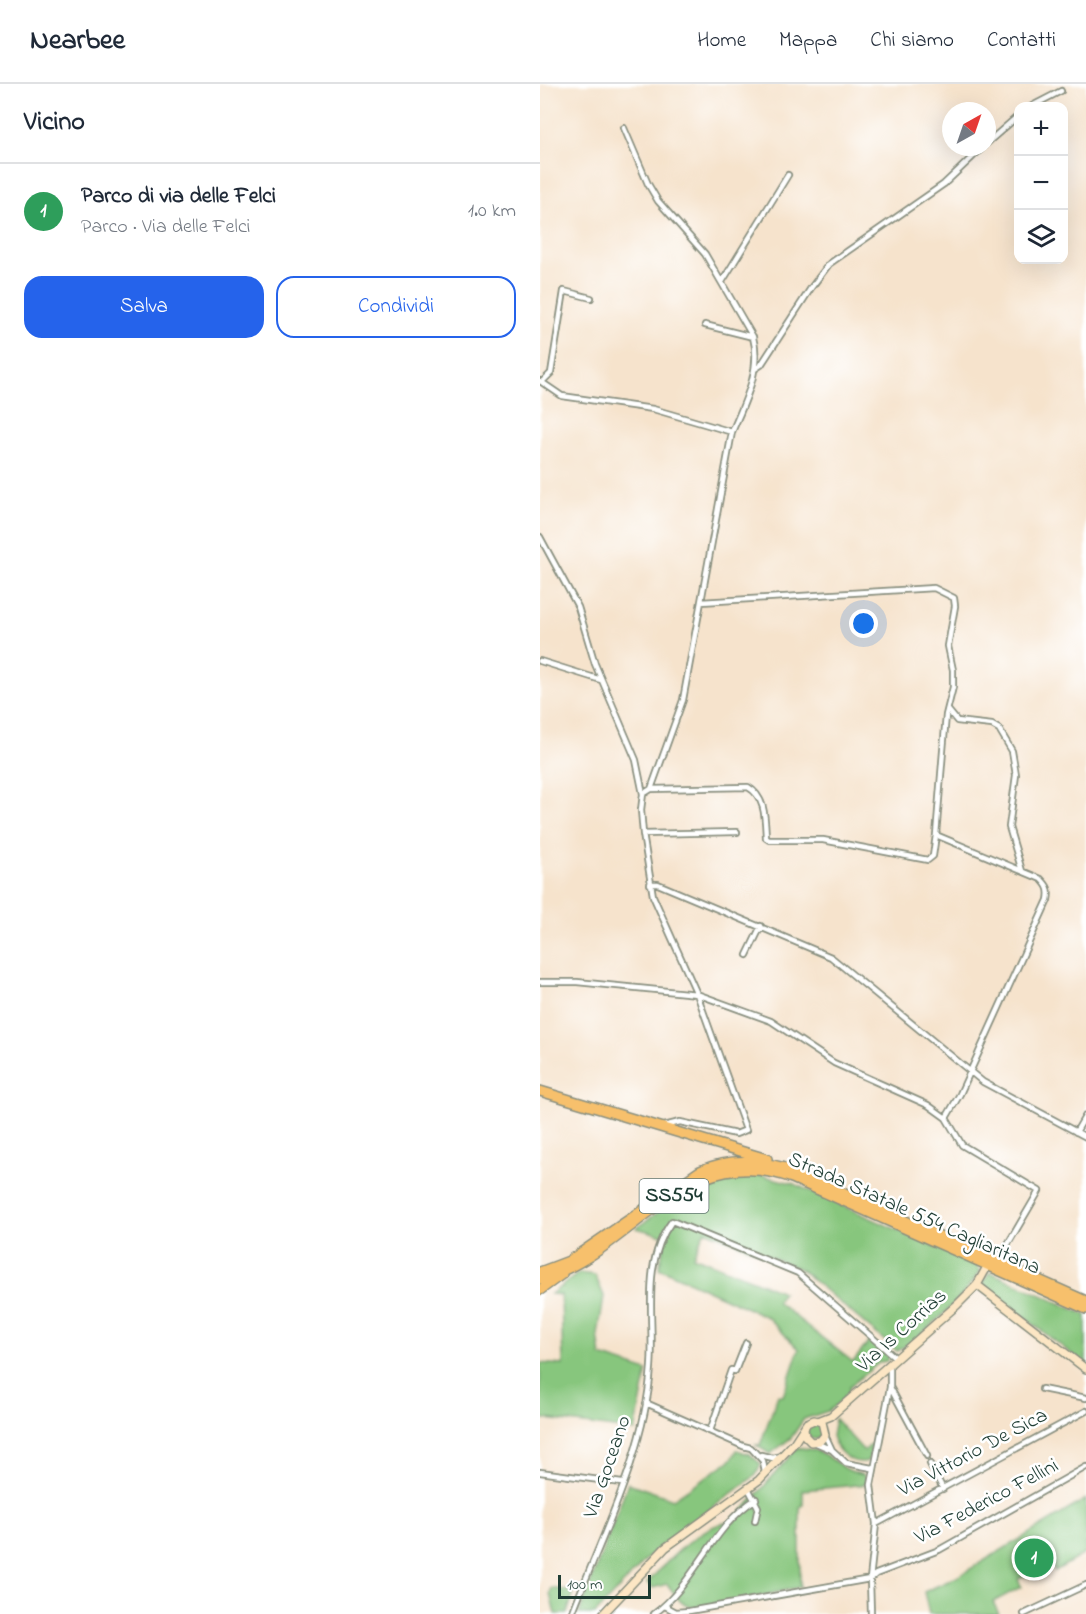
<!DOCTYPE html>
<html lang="it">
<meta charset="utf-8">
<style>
body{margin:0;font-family:"Indie Flower",sans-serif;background:#f2f2f3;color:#1f2937}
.controls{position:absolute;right:18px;top:18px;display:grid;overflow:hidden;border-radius:12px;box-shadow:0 6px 24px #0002}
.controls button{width:54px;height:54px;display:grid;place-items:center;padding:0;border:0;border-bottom:2px solid #e0e1e3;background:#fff;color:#1f2937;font:30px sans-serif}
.compass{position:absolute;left:402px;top:18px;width:54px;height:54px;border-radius:50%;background:#fff;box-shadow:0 6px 24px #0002;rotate:40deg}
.scale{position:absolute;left:18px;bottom:15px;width:93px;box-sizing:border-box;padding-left:6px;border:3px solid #1f3d34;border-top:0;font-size:16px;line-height:21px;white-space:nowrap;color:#1f3d34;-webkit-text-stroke:4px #fff;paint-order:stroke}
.you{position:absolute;left:324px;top:540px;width:21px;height:21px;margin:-15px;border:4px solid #fff;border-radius:50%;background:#1a73e8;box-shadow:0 0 0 9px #1a73e833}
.badge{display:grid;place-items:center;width:39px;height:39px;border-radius:50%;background:#2563eb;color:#fff;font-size:20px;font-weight:700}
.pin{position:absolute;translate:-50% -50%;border:3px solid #fff;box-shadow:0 2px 6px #0006}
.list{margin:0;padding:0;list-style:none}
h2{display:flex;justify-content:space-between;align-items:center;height:78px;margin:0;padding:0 24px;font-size:26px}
h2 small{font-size:20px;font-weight:400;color:#747a83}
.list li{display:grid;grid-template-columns:39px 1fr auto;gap:18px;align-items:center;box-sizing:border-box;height:96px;padding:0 24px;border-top:2px solid #e0e1e3}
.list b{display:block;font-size:22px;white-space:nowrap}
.list p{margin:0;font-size:20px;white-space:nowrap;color:#747a83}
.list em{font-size:20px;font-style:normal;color:#747a83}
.actions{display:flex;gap:12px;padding:18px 24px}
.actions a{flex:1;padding:14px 0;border:2px solid #2563eb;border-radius:18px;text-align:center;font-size:21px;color:#2563eb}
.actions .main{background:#2563eb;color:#fff}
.icon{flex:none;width:33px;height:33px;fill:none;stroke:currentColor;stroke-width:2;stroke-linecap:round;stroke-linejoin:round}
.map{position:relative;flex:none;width:546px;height:1530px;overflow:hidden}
header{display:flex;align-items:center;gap:36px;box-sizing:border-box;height:84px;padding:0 30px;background:#fff;border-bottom:2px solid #e0e1e3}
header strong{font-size:28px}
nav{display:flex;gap:33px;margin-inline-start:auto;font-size:21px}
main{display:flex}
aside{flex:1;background:#fff}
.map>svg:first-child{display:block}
.green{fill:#87c67d;stroke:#538258;stroke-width:1.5}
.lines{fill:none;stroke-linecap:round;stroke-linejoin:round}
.street-casing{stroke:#8a9080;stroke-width:8}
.secondary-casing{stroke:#8a9080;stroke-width:10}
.highway-casing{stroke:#8a9080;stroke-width:12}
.street{stroke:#fff;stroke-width:4.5}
.secondary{stroke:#fce6c4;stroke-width:7}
.highway{stroke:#f7c06c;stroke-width:9}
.labels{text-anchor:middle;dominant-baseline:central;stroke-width:5;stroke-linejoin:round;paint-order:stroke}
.shield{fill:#fff;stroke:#627771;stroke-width:1.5}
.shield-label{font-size:20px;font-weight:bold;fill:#1f3d34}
.street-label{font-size:21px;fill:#1f3d34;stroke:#fff}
</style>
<header>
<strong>Nearbee</strong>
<nav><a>Home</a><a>Mappa</a><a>Chi siamo</a><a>Contatti</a></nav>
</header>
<main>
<aside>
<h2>Vicino<small></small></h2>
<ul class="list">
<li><span class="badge" style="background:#2e9e5b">1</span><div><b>Parco di via delle Felci</b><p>Parco · Via delle Felci</p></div><em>1.0 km</em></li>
</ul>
<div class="actions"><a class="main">Salva</a><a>Condividi</a></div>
</aside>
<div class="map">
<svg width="546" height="1530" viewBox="0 0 546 1530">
<rect width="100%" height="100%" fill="#fff"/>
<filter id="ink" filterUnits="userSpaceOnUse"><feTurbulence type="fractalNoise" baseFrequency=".0167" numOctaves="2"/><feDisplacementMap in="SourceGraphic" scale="12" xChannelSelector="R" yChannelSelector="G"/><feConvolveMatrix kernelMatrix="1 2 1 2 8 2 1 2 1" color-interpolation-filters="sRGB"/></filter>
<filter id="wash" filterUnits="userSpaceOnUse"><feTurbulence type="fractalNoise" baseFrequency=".008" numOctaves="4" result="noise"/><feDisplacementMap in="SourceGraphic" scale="24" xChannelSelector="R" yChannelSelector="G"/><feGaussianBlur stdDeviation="1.35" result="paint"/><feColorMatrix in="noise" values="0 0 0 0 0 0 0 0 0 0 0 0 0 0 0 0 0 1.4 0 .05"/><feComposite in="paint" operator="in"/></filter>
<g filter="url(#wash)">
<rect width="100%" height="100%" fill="#f6e3cc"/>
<!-- green -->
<path class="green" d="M212 1089 252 1099 436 1181 440 1187C426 1211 381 1254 357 1267L260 1185 165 1146 153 1172 243 1208 237 1218 313 1278 330 1256 349 1273 347 1277 340 1278 310 1302 308 1311 288 1327 264 1335 251 1354 230 1370 216 1361H220L238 1311 243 1312 259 1265 227 1233 119 1184 126 1152 96 1144 153 1104 180 1092Z
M450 1188 546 1231V1281L445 1203 443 1198Z
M39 1189 55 1191 64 1212 58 1251 61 1272 107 1287 95 1347 0 1334V1279L23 1281 21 1211 11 1210Z
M295 1335 324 1367 334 1358 328 1377C311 1382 296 1367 292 1352Z
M267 1347a8 8 0 1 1 16 0a8 8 0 1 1-16 0Z
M257 1364C292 1364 294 1386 324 1391L328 1400 263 1406V1421L260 1424V1503C240 1507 166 1527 150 1523 139 1520 134 1508 127 1500L113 1504 107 1499C127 1478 163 1437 193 1438Z
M197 1366 209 1370 221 1380 216 1391 114 1467 55 1530H39L88 1399 133 1415 192 1375Z
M546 1415V1469L515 1487 509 1479 478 1495 481 1503 453 1518 459 1530H389L384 1508 417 1493Z
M12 1504 34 1508 27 1530H15L10 1509Z"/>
</g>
<g filter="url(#ink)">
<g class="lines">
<defs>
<path id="street" d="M492 22 521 7
M84 44 108 100 118 117 165 170 213 253C222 286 204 319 192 348
M447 59 478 32
M182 198 248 91
M165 241 213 253
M215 285 221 281 271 204 289 180 404 100 443 63
M0 297 22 312 113 325 192 348 143 616 111 705 103 710
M2 298 11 289 24 207 51 214
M0 453 38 523 55 580 96 676 103 710 101 726 103 750 113 812 157 910 206 1046 196 1050 140 1038 124 1042
M161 518 394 504 414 514 415 522 408 562 413 586V603L406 631 396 751
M0 577 61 596
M408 626 417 637 452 641 459 645 472 667 476 691 469 743 482 787
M111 705 208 703C226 713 225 736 226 754L229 756H283L388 776 393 772 396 751 501 795C508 802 510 806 508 816L420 1010 406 1034
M103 750 197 748
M110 800H118L291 873 443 998 546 1053
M207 871 221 842
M0 898H37L157 910 231 937 294 979 388 1021 406 1034 422 1061 499 1107 458 1177
M536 1048 546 1031
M350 1303 387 1372
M502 1305 546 1314
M106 1319 203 1362 211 1364 223 1377 225 1389
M170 1347 191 1286 195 1287 206 1259
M285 1351 292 1366
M276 1359 292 1366 306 1379 332 1384
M221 1371 233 1374 241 1372
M390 1380 403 1405
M0 1388 82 1399
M208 1404 218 1423 215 1437
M336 1440 546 1327
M125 1522 136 1528 149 1527 330 1495 336 1490 399 1466 546 1383
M32 1530C62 1451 105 1369 111 1283 115 1235 100 1180 132 1137L258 1189 357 1275
M114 1530C156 1499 171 1443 216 1415
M331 1530 330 1495 336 1440 331 1401 350 1303V1282
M484 1530 546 1501"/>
<path id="secondary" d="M437 1201 546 1285
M278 1337 291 1332 417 1221 437 1201 448 1181
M63 1530 125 1464 219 1396 254 1359 267 1339 274 1336 282 1338 285 1351 280 1357 271 1358 265 1352 264 1344"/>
<path id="highway" d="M0 1007 227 1075
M0 1188 29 1177 160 1087C191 1073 219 1076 251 1086L546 1217
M0 1195C94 1169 142 1054 252 1094L546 1225
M0 1206 22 1190"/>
</defs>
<!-- street casing -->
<use href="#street" class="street-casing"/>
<!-- secondary casing -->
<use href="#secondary" class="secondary-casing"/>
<!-- highway casing -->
<use href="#highway" class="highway-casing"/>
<!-- street -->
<use href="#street" class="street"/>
<!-- secondary -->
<use href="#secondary" class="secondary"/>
<!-- highway -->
<use href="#highway" class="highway"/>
</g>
</g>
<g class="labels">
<!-- shield labels -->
<rect class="shield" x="99.5" y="1095" width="69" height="34" rx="4.5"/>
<g class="shield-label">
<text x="134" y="1112">SS554</text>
</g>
<!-- street labels -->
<g class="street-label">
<text transform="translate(374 1130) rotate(24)">Strada Statale 554 Cagliaritana</text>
<text transform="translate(362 1247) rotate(-42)">Via Is Corrias</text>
<text transform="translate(433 1369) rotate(-28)">Via Vittorio De Sica</text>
<text transform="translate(68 1383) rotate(-71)">Via Goceano</text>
<text transform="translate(447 1418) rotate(-28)">Via Federico Fellini</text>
</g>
</g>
</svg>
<div class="controls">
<button>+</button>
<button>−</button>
<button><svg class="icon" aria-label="layers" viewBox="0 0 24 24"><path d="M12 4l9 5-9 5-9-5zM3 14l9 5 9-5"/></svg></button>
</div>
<svg class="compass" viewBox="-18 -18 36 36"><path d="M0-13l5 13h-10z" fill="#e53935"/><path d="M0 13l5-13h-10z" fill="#747a83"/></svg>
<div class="scale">100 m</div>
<div class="you"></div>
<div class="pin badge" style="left:494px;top:1474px;background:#2e9e5b">1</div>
</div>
</main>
